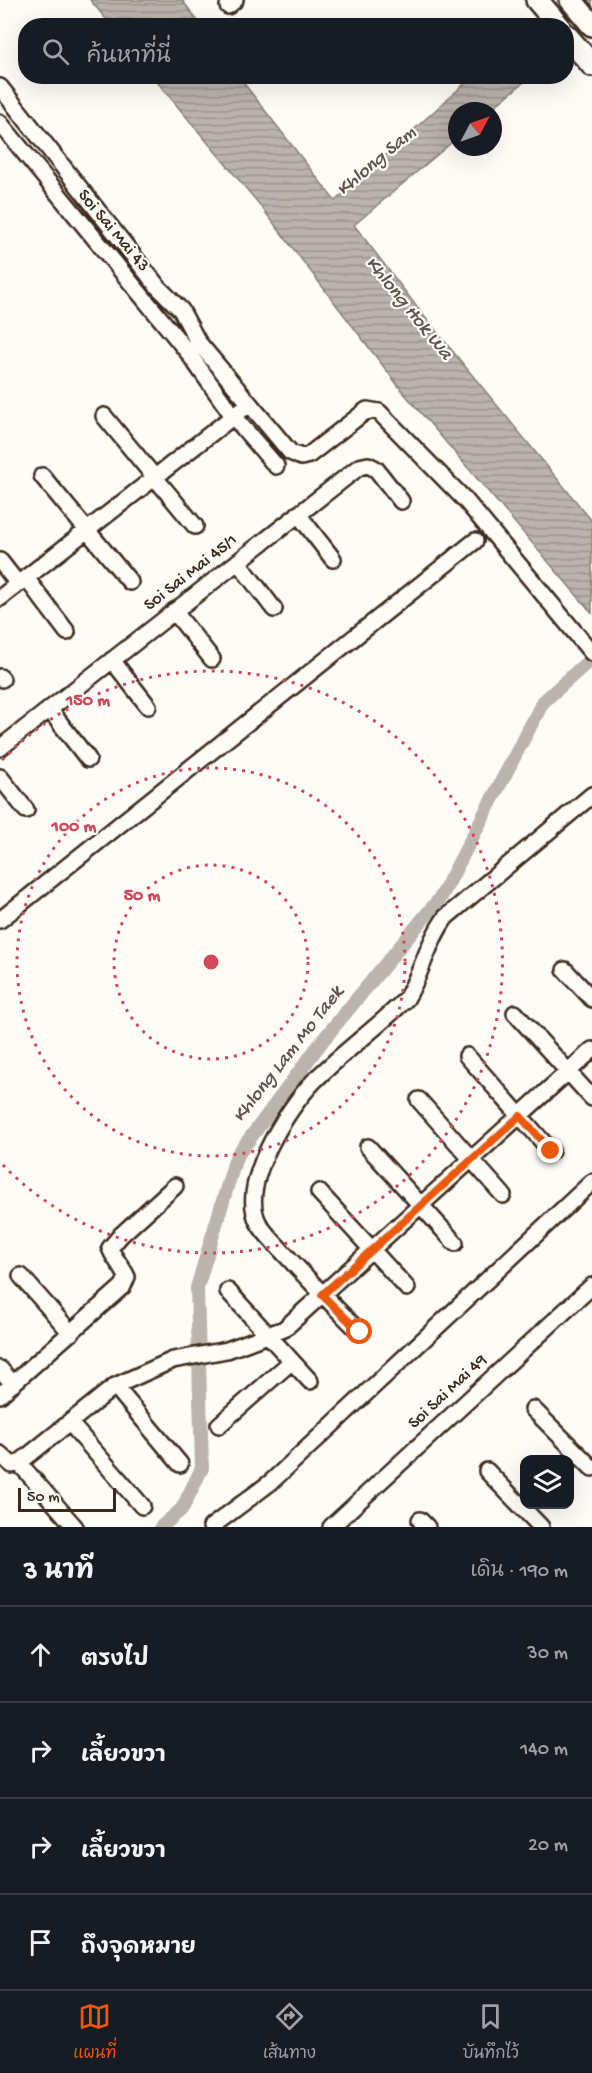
<!DOCTYPE html>
<html lang="th">
<meta charset="utf-8">
<style>
body{margin:0;font-family:"Gochi Hand","Playpen Sans Thai",sans-serif;background:#242831;color:#f1f3f6}
.controls{position:absolute;right:18px;bottom:18px;display:grid;overflow:hidden;border-radius:12px;box-shadow:0 6px 24px #0002}
.controls button{width:54px;height:54px;display:grid;place-items:center;padding:0;border:0;border-bottom:2px solid #363941;background:#171b24;color:#f1f3f6;font:30px sans-serif}
.compass{position:absolute;left:448px;top:102px;width:54px;height:54px;border-radius:50%;background:#171b24;box-shadow:0 6px 24px #0002;rotate:49deg}
.scale{position:absolute;left:18px;bottom:15px;width:98px;box-sizing:border-box;padding-left:6px;border:3px solid #3b2a1e;border-top:0;font-size:16px;line-height:21px;white-space:nowrap;color:#3b2a1e;-webkit-text-stroke:4px #fdfcf7;paint-order:stroke}
.stop{position:absolute;width:18px;height:18px;margin:-14px;border:4px solid #ea580c;border-radius:50%;background:#fff}
.stop.end{background:#ea580c;border-color:#fff;box-shadow:0 2px 6px #0008}
.list{margin:0;padding:0;list-style:none}
h2{display:flex;justify-content:space-between;align-items:center;height:78px;margin:0;padding:0 24px;font-size:26px}
h2 small{font-size:20px;font-weight:400;color:#9ea1a6}
.list li{display:grid;grid-template-columns:39px 1fr auto;gap:18px;align-items:center;box-sizing:border-box;height:96px;padding:0 24px;border-top:2px solid #363941}
.list b{display:block;font-size:22px;white-space:nowrap}
.list em{font-size:20px;font-style:normal;color:#9ea1a6}
.icon{flex:none;width:33px;height:33px;fill:none;stroke:currentColor;stroke-width:2;stroke-linecap:round;stroke-linejoin:round}
.map{position:relative;flex:none;width:592px;height:1527px;overflow:hidden}
.search{position:absolute;background:#171b24;box-shadow:0 6px 24px #0002;left:18px;right:18px;top:18px;height:66px;display:flex;align-items:center;gap:15px;box-sizing:border-box;padding:0 21px;border-radius:24px;color:#9ea1a6;font-size:22px}
.sheet{height:462px;background:#171b24}
nav{display:flex;justify-content:space-around;align-items:center;box-sizing:border-box;height:84px;border-top:2px solid #363941;background:#171b24;font-size:16px;color:#9ea1a6}
nav a{display:grid;justify-items:center;gap:3px}
nav .on{color:#ea580c}
.map>svg:first-child{display:block}
.water{fill:url(#water-rules);stroke:#887d74;stroke-width:1.5}
.lines{fill:none;stroke-linecap:round;stroke-linejoin:round}
.canal{stroke:#bbb4ad;stroke-width:14}
.minor-casing{stroke:#3b2a1e;stroke-width:20}
.secondary-casing{stroke:#3b2a1e;stroke-width:26}
.minor{stroke:#fdfcf7;stroke-width:15}
.secondary{stroke:#fdfcf7;stroke-width:21}
.route{stroke:#ea580c;stroke-width:8}
.ring{fill:none;stroke:#d1495b;stroke-width:3;stroke-dasharray:3 6}
.labels{text-anchor:middle;dominant-baseline:central;stroke-width:4.5;stroke-linejoin:round;paint-order:stroke}
.street-label{font-size:18px;fill:#3b2a1e;stroke:#fdfcf7}
.water-label{font-size:20px;font-style:italic;fill:#615349;stroke:#fdfcf7}
.centre{fill:#d1495b;stroke:#fdfcf7;stroke-width:3}
.ring-label{font-size:18px;text-anchor:middle;font-weight:bold;fill:#d1495b;stroke:#fdfcf7;stroke-width:4.5;stroke-linejoin:round;paint-order:stroke}
</style>
<div class="map">
<svg width="592" height="1527" viewBox="0 0 592 1527">
<defs>
<pattern id="water-rules" width="6" height="5" patternUnits="userSpaceOnUse" patternTransform="scale(1.5)"><rect width="6" height="5" fill="#bbb4ad"/><path d="M0 2.5h6" fill="none" stroke="#99938c"/></pattern>
</defs>
<rect width="100%" height="100%" fill="#fdfcf7"/>
<filter id="ink" filterUnits="userSpaceOnUse"><feTurbulence type="fractalNoise" baseFrequency=".0167" numOctaves="2"/><feDisplacementMap in="SourceGraphic" scale="12" xChannelSelector="R" yChannelSelector="G"/><feConvolveMatrix kernelMatrix="1 2 1 2 8 2 1 2 1" color-interpolation-filters="sRGB"/></filter>
<g filter="url(#ink)">
<!-- water -->
<path class="water" d="M90 0H182L201 25H111Z
M559 0H592V24L567 46 566 26H528Z
M153 77H239L335 201 472 77H530L489 111H457V138L354 225 427 320 592 521V613L403 392 259 204Z"/>
<g class="lines">
<!-- canal -->
<path class="canal" d="M161 1527 182 1509 202 1468 197 1288 236 1157 323 1040 441 897 543 702 592 658"/>
<defs>
<path id="minor" d="M228 6 235 0
M0 87 158 287 181 310 198 342 290 452 301 457 309 455 367 410 379 412 466 501 592 653
M0 123 187 351 198 342
M187 351 233 416 276 466
M104 416 195 526
M42 476 130 582
M298 514 333 559
M0 561 18 584
M238 562 274 609
M26 578 67 632
M0 598 249 404
M174 611 212 659
M112 660 148 706
M0 677 2 679
M49 709 88 759
M0 748 359 467 368 465 376 469 401 501
M0 777 26 810
M0 920 475 541
M565 970 592 999
M515 1013 592 1098
M467 1056 551 1151
M419 1100 503 1195
M368 1147 455 1243
M319 1192 407 1288
M21 1276 71 1333
M228 1291 310 1381
M360 1332C333 1306 307 1278 281 1250 274 1242 263 1232 258 1222 239 1184 287 1109 314 1081 343 1052 377 1028 406 999 422 973 428 941 446 917L592 795
M0 1369 13 1384
M115 1386 180 1464
M0 1395 123 1286 127 1277C122 1266 114 1259 110 1248L121 1235 175 1186
M533 1409 592 1468
M69 1422 142 1506
M219 1425 292 1361
M0 1454 12 1465 19 1463 115 1386 173 1360 227 1350 284 1329 592 1050
M19 1463 75 1527
M487 1471 541 1527
M420 1520 427 1527
M211 1527 271 1482 592 1182
M331 1527 592 1286"/>
<path id="secondary" d="M537 0 559 26
M571 0 592 25
M566 35 592 65"/>
</defs>
<!-- minor casing -->
<use href="#minor" class="minor-casing"/>
<!-- secondary casing -->
<use href="#secondary" class="secondary-casing"/>
<!-- minor -->
<use href="#minor" class="minor"/>
<!-- secondary -->
<use href="#secondary" class="secondary"/>
</g>
</g>
<g class="lines" filter="url(#ink)">
<!-- route -->
<path class="route" d="M360 1332 322 1295 520 1116 551 1151"/>
</g>
<!-- distance rings -->
<g class="ring">
<circle cx="211" cy="962" r="97"/>
<circle cx="211" cy="962" r="194"/>
<path d="M2 760A291 291 0 1 1 2 1164"/>
</g>
<g class="labels">
<!-- street labels -->
<g class="street-label">
<text transform="translate(113 231) rotate(50)">Soi Sai Mai 43</text>
<text transform="translate(191 573) rotate(-38)">Soi Sai Mai 45/1</text>
<text transform="translate(448 1392) rotate(-43)">Soi Sai Mai 49</text>
</g>
<!-- water labels -->
<g class="water-label">
<text transform="translate(377 162) rotate(-40)">Khlong Sam</text>
<text transform="translate(408 309) rotate(51)">Khlong Hok Wa</text>
<text transform="translate(289 1055) rotate(-52)">Khlong Lam Mo Taek</text>
</g>
</g>
<circle cx="211" cy="962" r="9" class="centre"/>
<g class="ring-label">
<text x="88" y="705">150 m</text>
<text x="74" y="831">100 m</text>
<text x="142" y="900">50 m</text>
</g>
</svg>
<div class="controls">
<button><svg class="icon" aria-label="layers" viewBox="0 0 24 24"><path d="M12 4l9 5-9 5-9-5zM3 14l9 5 9-5"/></svg></button>
</div>
<svg class="compass" viewBox="-18 -18 36 36"><path d="M0-13l5 13h-10z" fill="#e53935"/><path d="M0 13l5-13h-10z" fill="#9ea1a6"/></svg>
<div class="scale">50 m</div>
<div class="stop" style="left:360px;top:1332px"></div>
<div class="stop end" style="left:551px;top:1151px"></div>
<div class="search"><svg class="icon" aria-label="search" viewBox="0 0 24 24"><circle cx="10" cy="10" r="6"/><path d="M15 15l6 6"/></svg>ค้นหาที่นี่</div>
</div>
<section class="sheet">
<h2>3 นาที<small>เดิน · 190 m</small></h2>
<ul class="list">
<li><svg class="icon" aria-label="ahead" viewBox="0 0 24 24"><path d="M12 20V5M6 11l6-6 6 6"/></svg><div><b>ตรงไป</b></div><em>30 m</em></li>
<li><svg class="icon" aria-label="right" viewBox="0 0 24 24"><path d="M7 20v-9h11M14 6l5 5-5 5"/></svg><div><b>เลี้ยวขวา</b></div><em>140 m</em></li>
<li><svg class="icon" aria-label="right" viewBox="0 0 24 24"><path d="M7 20v-9h11M14 6l5 5-5 5"/></svg><div><b>เลี้ยวขวา</b></div><em>20 m</em></li>
<li><svg class="icon" aria-label="arrive" viewBox="0 0 24 24"><path d="M6 21V4h12l-3 4 3 4H6"/></svg><div><b>ถึงจุดหมาย</b></div></li>
</ul>
</section>
<nav>
<a class="on"><svg class="icon" aria-label="map" viewBox="0 0 24 24"><path d="M3 6l6-2 6 2 6-2v14l-6 2-6-2-6 2zM9 4v14M15 6v14"/></svg>แผนที่</a>
<a><svg class="icon" aria-label="directions" viewBox="0 0 24 24"><path d="M12 3l9 9-9 9-9-9zM9 14v-3h6M13 9l2 2-2 2"/></svg>เส้นทาง</a>
<a><svg class="icon" aria-label="saved" viewBox="0 0 24 24"><path d="M7 4h10v16l-5-4-5 4z"/></svg>บันทึกไว้</a>
</nav>
